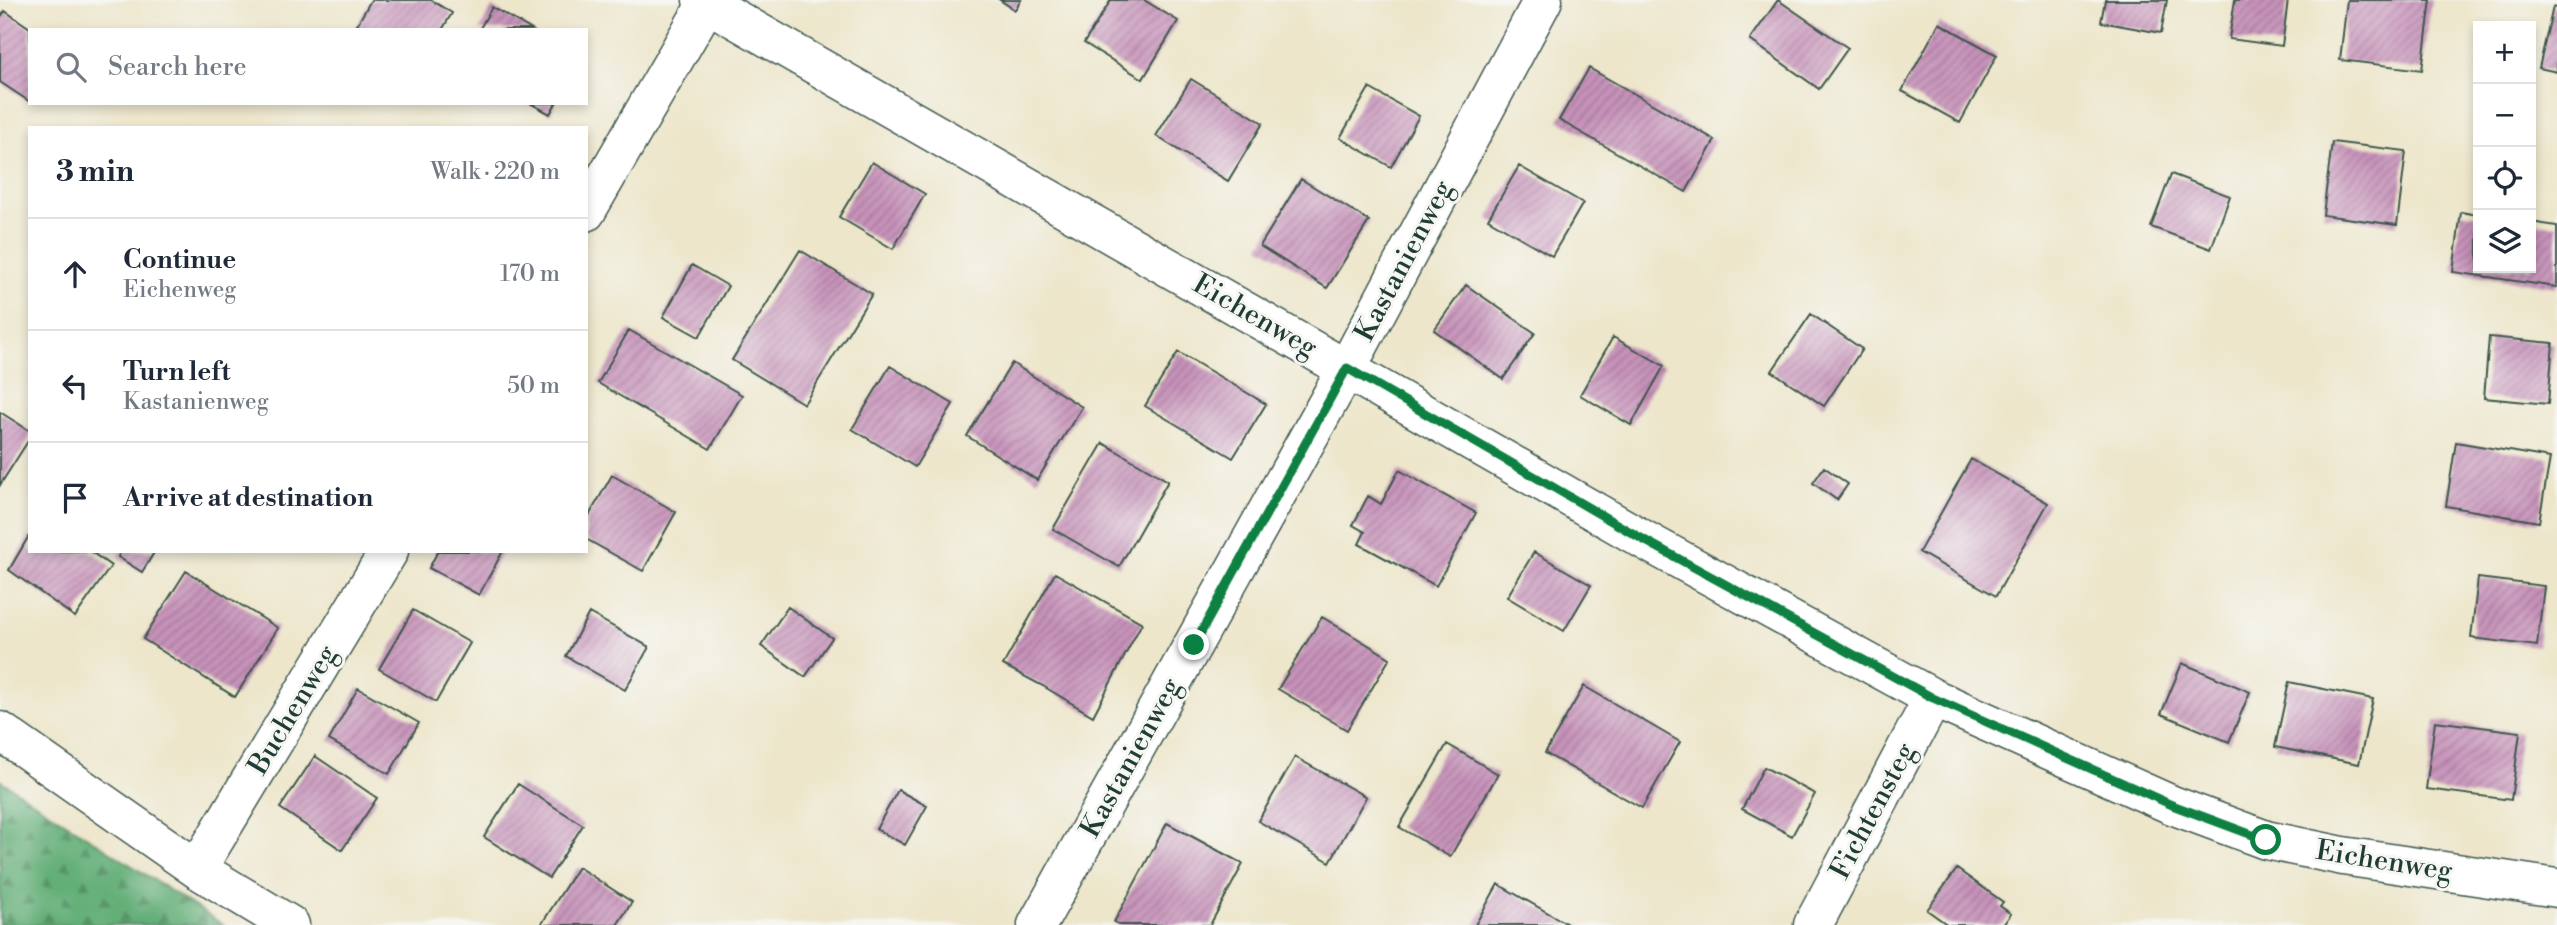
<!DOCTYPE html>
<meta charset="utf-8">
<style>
body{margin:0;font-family:"Libre Bodoni",serif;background:#f2f2f3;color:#1f2937}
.controls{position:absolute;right:21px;top:21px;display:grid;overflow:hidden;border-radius:0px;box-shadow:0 4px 10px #0003}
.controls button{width:63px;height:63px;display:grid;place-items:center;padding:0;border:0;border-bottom:2px solid #e0e1e3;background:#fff;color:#1f2937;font:35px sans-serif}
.stop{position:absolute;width:21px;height:21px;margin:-16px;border:5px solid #0b8043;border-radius:50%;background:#fff}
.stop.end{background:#0b8043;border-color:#fff;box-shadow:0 2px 7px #0008}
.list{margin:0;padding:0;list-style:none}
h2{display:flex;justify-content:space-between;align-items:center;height:91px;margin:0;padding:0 28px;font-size:30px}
h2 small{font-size:23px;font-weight:400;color:#747a83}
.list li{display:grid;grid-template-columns:46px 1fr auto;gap:21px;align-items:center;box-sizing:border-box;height:112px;padding:0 28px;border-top:2px solid #e0e1e3}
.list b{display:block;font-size:26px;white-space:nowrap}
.list p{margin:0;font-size:23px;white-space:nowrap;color:#747a83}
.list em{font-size:23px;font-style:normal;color:#747a83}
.icon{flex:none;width:38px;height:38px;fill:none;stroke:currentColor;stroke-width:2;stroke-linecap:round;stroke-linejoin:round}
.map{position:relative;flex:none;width:2557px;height:925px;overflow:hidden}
.search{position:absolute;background:#fff;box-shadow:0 4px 10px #0003;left:28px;top:28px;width:560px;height:77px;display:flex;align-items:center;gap:18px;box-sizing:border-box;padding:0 24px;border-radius:0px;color:#747a83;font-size:26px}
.panel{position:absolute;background:#fff;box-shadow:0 4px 10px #0003;left:28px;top:126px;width:560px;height:427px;border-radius:0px}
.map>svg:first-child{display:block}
.forest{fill:url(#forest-firs);stroke:#427656;stroke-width:2}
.building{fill:url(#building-hatch)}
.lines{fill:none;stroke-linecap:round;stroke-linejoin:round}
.minor-casing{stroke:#3e564b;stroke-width:41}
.minor{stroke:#fff;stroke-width:38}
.route{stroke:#0b8043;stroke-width:9}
.labels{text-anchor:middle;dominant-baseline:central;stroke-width:6;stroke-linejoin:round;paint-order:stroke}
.street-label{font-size:28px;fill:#1f3d34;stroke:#f6f6f2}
</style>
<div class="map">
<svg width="2557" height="925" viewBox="0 0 2557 925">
<defs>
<pattern id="forest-firs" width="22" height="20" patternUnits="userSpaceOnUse" patternTransform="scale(1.75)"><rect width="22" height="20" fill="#64af78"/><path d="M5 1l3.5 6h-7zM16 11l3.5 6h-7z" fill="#529063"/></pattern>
<pattern id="building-hatch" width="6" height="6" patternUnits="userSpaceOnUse" patternTransform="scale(1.75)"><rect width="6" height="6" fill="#c792ba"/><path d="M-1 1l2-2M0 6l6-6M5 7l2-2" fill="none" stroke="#a17898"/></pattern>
</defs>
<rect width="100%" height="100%" fill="#f6f6f2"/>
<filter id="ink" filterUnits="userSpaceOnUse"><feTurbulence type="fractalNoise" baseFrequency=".0143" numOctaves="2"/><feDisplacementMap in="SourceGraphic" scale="14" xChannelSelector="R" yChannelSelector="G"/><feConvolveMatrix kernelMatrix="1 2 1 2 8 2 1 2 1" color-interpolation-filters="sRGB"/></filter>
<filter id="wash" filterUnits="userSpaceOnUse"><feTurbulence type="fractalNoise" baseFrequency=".00686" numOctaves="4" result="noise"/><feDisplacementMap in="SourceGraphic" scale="28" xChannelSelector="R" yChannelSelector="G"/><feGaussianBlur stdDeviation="1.57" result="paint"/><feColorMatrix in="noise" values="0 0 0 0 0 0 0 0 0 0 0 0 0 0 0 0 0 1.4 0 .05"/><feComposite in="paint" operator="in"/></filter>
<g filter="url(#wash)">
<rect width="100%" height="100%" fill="#ede6cb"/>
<!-- forest -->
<path class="forest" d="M0 780 223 925H0Z"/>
<g id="blocks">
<!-- building -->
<path class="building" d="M371 0H431L452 13 442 30H354Z
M1000 0H1021L1015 10Z
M1111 0H1144L1178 21 1143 79 1084 43Z
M1778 0 1848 48 1819 89 1750 40Z
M2105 0H2167L2161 33 2101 22Z
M2235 0H2288L2282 46 2229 39Z
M2347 0H2431L2422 70 2340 60Z
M492 7 532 30H479Z
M2553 7 2557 8V72L2539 68Z
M5 11 30 28V102L0 82V18Z
M1939 23 1997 55 1960 123 1902 91Z
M1589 68 1715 140 1686 192 1559 120Z
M1191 79 1263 123 1228 181 1156 136Z
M1369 88 1419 116 1391 167 1340 138Z
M530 103H556L550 114Z
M2332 142 2406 151 2397 225 2323 215Z
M872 162 925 194 893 249 839 217Z
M1519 166 1583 203 1552 256 1488 219Z
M2171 174 2230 196 2211 249 2151 227Z
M1301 179 1369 221 1327 288 1260 246Z
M2461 212 2478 215V268H2531V222L2557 226V287L2453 272Z
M800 250 872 294 804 404 732 360Z
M692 265 728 286 699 337 663 317Z
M1466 285 1535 333 1503 379 1434 330Z
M1811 314 1862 349 1824 406 1772 371Z
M629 330 742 395 710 449 598 383Z
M1613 337 1664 366 1631 425 1580 395Z
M2489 337 2553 343 2548 404 2484 398Z
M1178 352 1266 404 1233 458 1145 406Z
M1012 363 1082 407 1037 480 967 436Z
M890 366 953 404 915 467 852 429Z
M0 412 30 431V438L0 485Z
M2456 442 2550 458 2539 522 2446 506Z
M1103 443 1168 481 1119 567 1053 529Z
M1971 459 2048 503 1996 596 1919 552Z
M1824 467 1848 484 1837 500 1813 483Z
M1399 470 1476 513 1436 586 1359 544 1365 532 1353 525 1368 496 1381 504Z
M612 475 676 512 643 571 586 539V521Z
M30 534V551H90L111 566 75 617 9 570Z
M121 551H155L142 572 118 557Z
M438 551H503L479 595 429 568Z
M1534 552 1591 585 1564 631 1507 597Z
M186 571 278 628 235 697 143 639Z
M1055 573 1142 623 1093 716 1043 686 1003 665Z
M2478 578 2544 586 2537 646 2471 638Z
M788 607 832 638 805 677 761 646Z
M413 610 470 643 436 702 379 669Z
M589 613 649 647 625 690 566 656Z
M1322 617 1390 658 1347 730 1278 689Z
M2182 663 2250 692 2229 742 2161 714Z
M2289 682 2373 699 2359 764 2275 747Z
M1584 686 1680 742 1642 808 1545 753Z
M358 688 419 723 389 774 329 740Z
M2435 721 2520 732 2511 800 2426 789Z
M1447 744 1498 774 1450 857 1399 827Z
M315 756 377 798 342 850 280 808Z
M1295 757 1366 797 1330 862 1258 821Z
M1764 767 1815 794 1792 836 1742 809Z
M518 784 583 825 549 878 484 837Z
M898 790 927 806 905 845 876 829Z
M1167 823 1243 864 1210 925H1120L1114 922Z
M578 867 632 902 617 925H541Z
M1957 869 2003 902 2000 906 2011 914 2003 925H1948L1927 910Z
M1498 884 1569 925H1475Z"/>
</g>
</g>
<g filter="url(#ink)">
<use href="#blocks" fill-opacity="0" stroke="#3e564b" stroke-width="2"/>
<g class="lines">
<defs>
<path id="minor" d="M702 0 1646 541 1933 698 2172 805 2266 840 2343 856 2557 888
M586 212 707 3
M0 731 197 869 290 925
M197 869 389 551
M1037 925 1347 368 1543 0
M1813 925 1933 698"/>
</defs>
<!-- minor casing -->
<use href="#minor" class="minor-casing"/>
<!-- minor -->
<use href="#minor" class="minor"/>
</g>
</g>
<g class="lines" filter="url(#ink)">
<!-- route -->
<path class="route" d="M1194 645 1347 368 1646 541 1933 698 2172 805 2266 840"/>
</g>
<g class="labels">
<!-- street labels -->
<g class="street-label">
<text transform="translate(1404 261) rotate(-62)">Kastanienweg</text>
<text transform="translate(1255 316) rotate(30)">Eichenweg</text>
<text transform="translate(293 710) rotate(-59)">Buchenweg</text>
<text transform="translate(1131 758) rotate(-61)">Kastanienweg</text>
<text transform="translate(1873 811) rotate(-62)">Fichtensteg</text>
<text transform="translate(2384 861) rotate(9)">Eichenweg</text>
</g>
</g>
</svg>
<div class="controls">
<button>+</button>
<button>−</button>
<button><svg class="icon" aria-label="locate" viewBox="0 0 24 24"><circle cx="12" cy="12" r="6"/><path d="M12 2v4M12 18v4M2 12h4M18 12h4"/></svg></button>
<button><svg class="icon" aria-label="layers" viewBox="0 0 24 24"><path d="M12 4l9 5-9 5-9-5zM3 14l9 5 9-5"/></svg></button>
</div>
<div class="stop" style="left:2266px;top:840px"></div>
<div class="stop end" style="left:1194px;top:645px"></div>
<div class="search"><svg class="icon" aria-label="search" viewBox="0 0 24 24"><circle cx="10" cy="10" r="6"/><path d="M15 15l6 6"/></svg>Search here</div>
<section class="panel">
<h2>3 min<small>Walk · 220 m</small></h2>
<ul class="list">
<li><svg class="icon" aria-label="ahead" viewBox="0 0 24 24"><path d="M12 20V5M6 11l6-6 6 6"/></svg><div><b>Continue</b><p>Eichenweg</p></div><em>170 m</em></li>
<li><svg class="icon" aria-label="left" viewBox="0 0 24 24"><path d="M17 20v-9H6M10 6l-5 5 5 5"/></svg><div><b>Turn left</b><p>Kastanienweg</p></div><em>50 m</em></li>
<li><svg class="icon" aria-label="arrive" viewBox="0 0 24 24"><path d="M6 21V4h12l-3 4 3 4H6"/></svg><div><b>Arrive at destination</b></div></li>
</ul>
</section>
</div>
